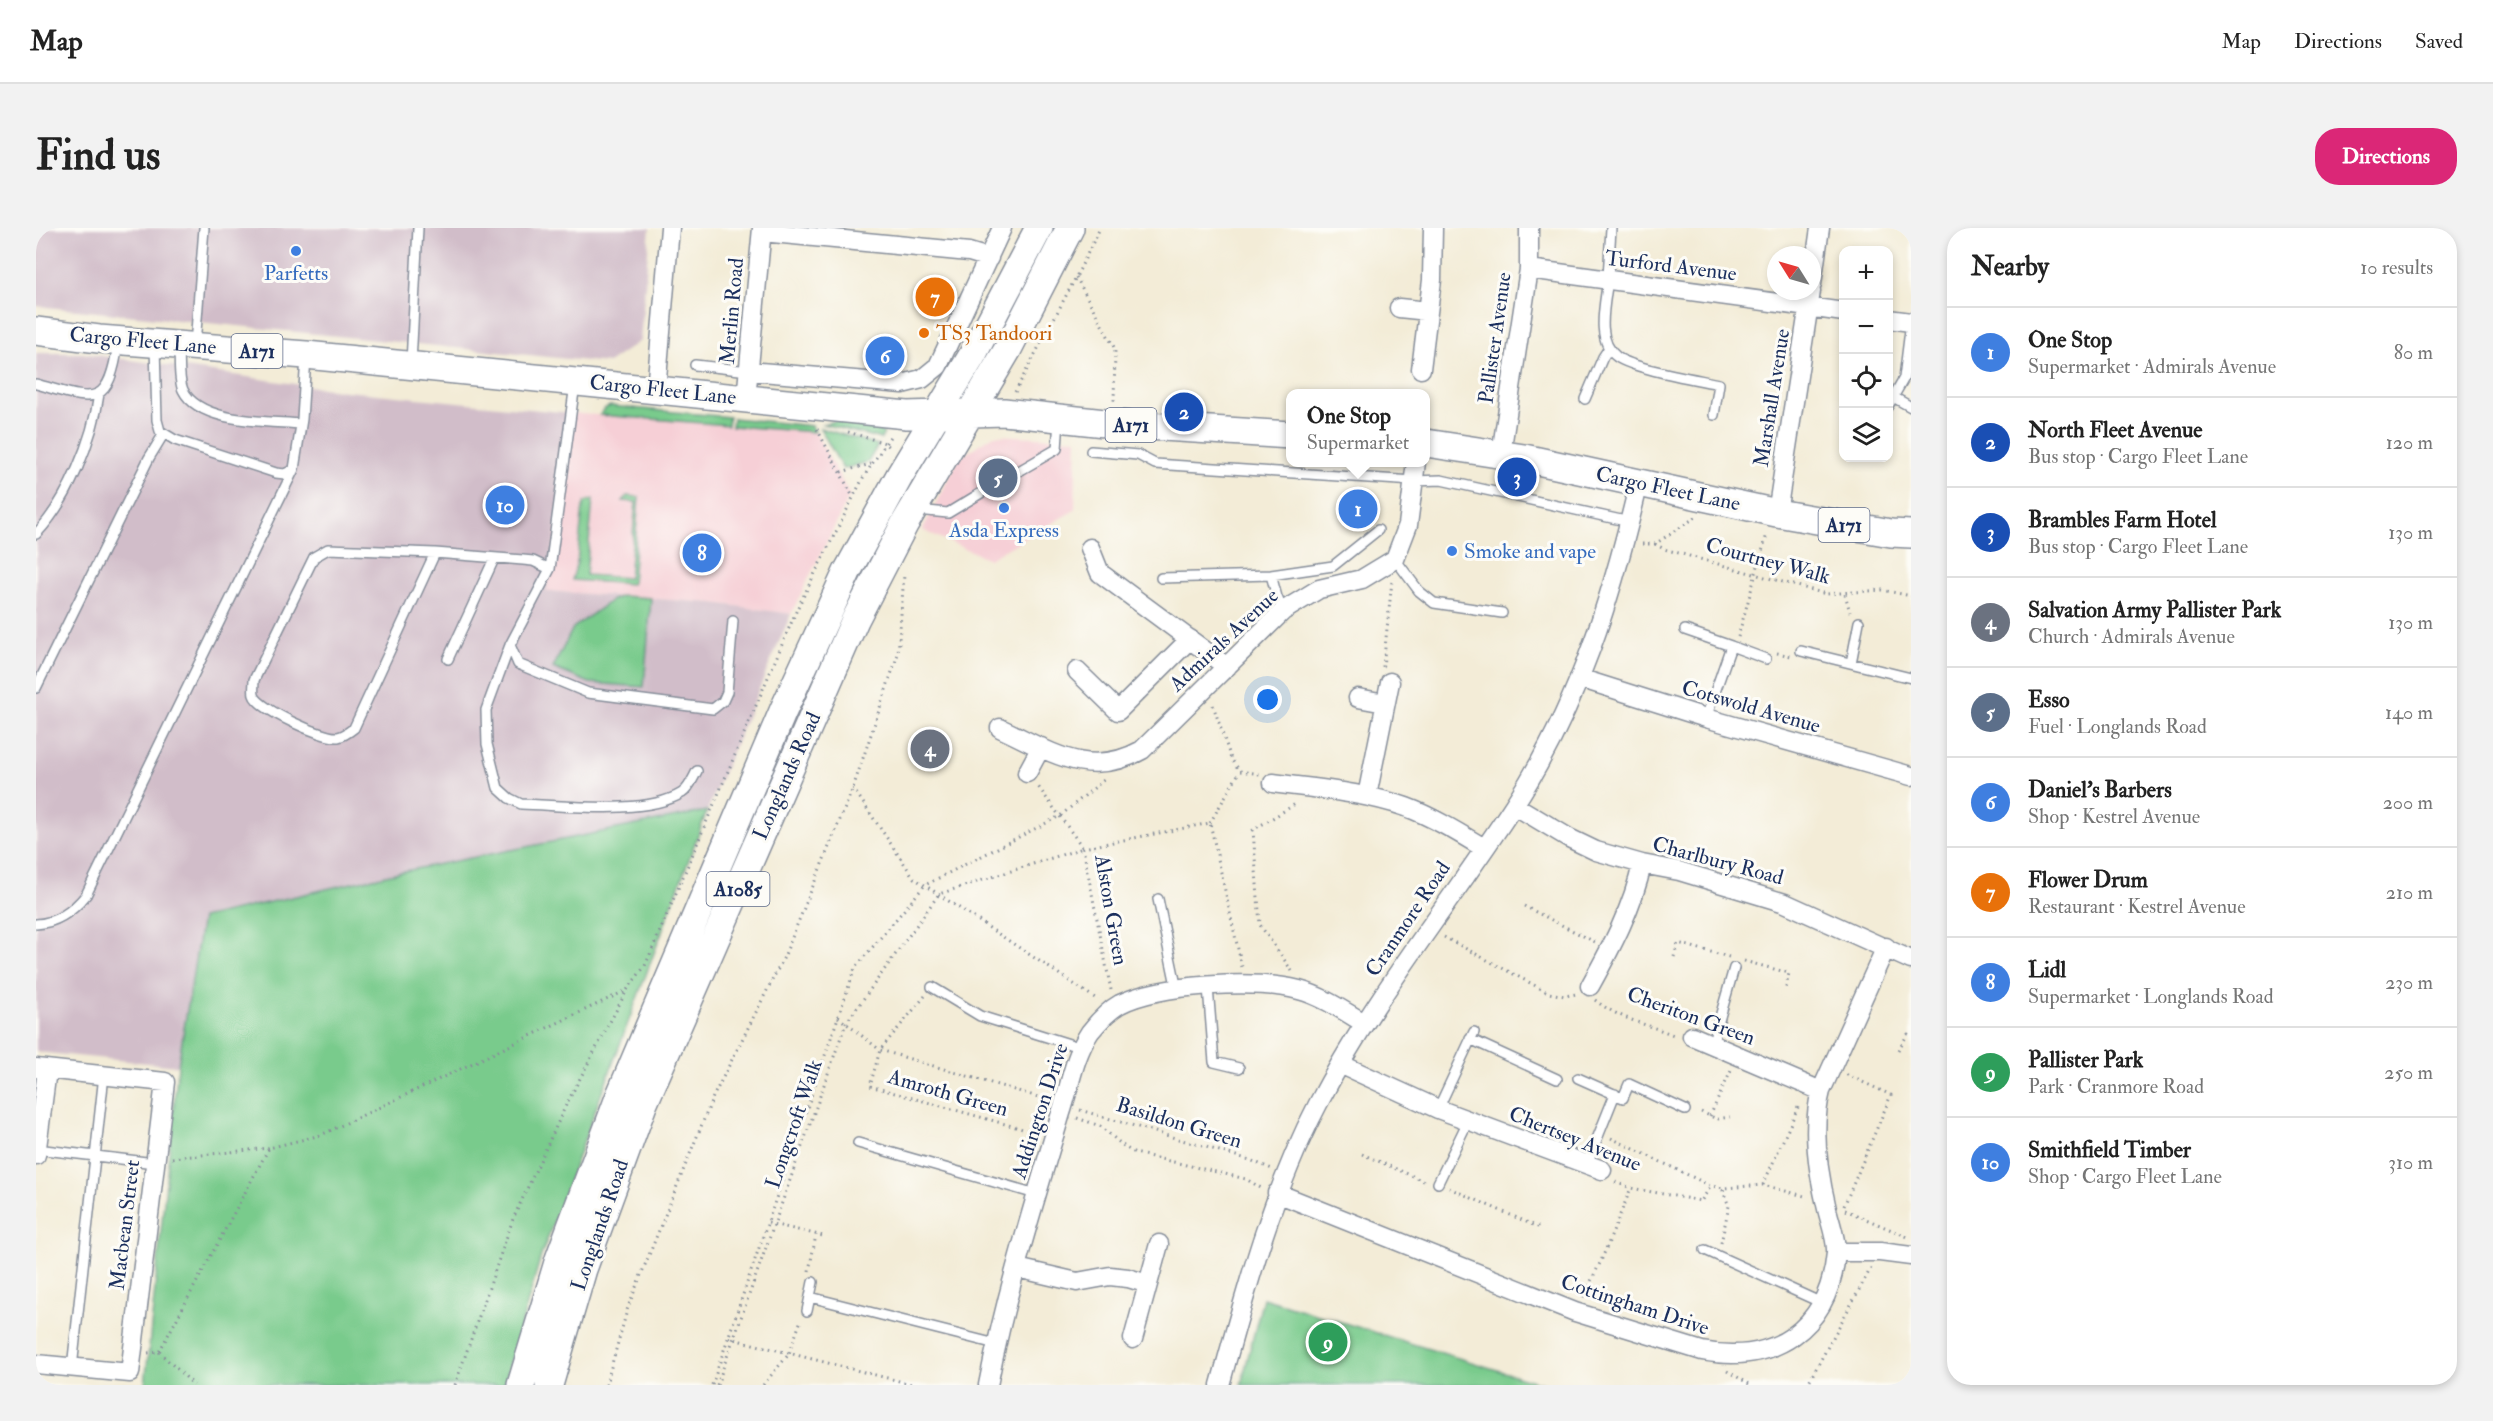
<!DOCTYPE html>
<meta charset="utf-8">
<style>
body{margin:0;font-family:"IM FELL Double Pica",serif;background:#f2f2f2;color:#222}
.controls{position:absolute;right:18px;top:18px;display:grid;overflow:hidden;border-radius:12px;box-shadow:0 3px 9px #0003}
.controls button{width:54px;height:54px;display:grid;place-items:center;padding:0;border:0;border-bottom:2px solid #e0e0e0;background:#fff;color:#222;font:30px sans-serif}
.compass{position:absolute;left:1731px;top:18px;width:54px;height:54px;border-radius:50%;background:#fff;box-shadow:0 3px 9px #0003;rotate:307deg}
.you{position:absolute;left:1232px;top:472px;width:21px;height:21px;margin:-15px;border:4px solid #fff;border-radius:50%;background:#1a73e8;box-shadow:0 0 0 9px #1a73e833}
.badge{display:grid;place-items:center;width:39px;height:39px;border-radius:50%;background:#db2777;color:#fff;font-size:20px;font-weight:700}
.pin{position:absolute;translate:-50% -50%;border:3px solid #fff;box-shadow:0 2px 6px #0006}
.popup{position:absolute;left:1250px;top:161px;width:144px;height:78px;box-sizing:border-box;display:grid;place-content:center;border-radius:12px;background:#fff;filter:drop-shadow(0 2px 4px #0005);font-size:20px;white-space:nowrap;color:#767676}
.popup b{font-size:22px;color:#222}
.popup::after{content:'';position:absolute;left:50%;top:100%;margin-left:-12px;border:12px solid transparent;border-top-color:#fff}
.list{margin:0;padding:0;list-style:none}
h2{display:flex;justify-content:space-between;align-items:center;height:78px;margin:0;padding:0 24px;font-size:26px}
h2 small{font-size:20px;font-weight:400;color:#767676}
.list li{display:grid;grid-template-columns:39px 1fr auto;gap:18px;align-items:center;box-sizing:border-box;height:90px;padding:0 24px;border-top:2px solid #e0e0e0}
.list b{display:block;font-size:22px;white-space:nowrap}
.list p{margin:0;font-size:20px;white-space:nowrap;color:#767676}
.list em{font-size:20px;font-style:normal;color:#767676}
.icon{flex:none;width:33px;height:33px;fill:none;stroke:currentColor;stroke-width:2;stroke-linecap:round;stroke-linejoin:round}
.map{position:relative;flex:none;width:1875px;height:1157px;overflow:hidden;border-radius:24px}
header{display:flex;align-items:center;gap:36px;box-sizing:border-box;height:84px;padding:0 30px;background:#fff;border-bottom:2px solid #e0e0e0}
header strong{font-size:28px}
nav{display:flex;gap:33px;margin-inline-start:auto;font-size:21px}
.intro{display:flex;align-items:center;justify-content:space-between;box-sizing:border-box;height:144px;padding:0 36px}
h1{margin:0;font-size:42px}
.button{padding:15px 27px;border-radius:24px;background:#db2777;color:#fff;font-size:21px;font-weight:700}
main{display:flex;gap:36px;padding:0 36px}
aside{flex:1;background:#fff;border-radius:24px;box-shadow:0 3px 9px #0003}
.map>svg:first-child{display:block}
.built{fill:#f6cfd6}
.industrial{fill:#d1bdc9}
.green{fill:#79cb8c;stroke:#4a7d75;stroke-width:1.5}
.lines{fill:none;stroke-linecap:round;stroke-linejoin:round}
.service-casing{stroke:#878e9a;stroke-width:12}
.minor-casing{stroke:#878e9a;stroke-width:21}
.primary-casing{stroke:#878e9a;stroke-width:30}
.path{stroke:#878e9a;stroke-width:3;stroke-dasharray:1.5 4.5;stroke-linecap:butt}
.service{stroke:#fff;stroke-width:9}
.minor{stroke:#fff;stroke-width:18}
.primary{stroke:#fff;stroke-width:27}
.shop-dot{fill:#3f7fe0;stroke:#fdfcf7;stroke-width:2}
.food-dot{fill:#e8710a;stroke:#fdfcf7;stroke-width:2}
.labels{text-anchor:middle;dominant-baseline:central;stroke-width:6;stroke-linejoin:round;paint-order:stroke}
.shield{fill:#fdfcf7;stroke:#5f6c8c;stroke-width:1.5}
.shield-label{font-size:20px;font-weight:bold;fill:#1b2f5e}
.street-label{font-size:21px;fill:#1b2f5e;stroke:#fdfcf7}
.shop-label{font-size:21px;fill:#366cbe;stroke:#fdfcf7}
.food-label{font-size:21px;fill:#c56008;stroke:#fdfcf7;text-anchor:start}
</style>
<header>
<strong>Map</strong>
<nav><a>Map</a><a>Directions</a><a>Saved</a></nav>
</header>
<div class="intro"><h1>Find us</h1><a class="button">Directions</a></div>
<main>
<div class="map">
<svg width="1875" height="1157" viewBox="0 0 1875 1157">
<rect width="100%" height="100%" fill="#fdfcf7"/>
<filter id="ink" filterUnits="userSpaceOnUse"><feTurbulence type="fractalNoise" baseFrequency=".0167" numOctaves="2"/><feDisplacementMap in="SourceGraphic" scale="12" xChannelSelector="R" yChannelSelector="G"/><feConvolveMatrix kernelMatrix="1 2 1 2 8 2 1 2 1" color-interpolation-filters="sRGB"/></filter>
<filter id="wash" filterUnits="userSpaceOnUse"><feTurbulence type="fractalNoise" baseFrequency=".008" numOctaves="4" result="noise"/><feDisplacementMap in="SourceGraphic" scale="24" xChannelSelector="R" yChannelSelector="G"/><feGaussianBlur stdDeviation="1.35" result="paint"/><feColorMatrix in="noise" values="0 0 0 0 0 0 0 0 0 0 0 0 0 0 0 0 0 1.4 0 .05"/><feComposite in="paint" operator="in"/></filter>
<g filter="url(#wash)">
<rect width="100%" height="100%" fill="#f3ecd7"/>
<!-- built -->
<path class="built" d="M535 185 779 204 814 267 755 386 677 375 511 363Z
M958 207 1041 211 1039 282 953 331 886 302 923 230Z"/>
<!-- industrial -->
<path class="industrial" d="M0 0H614L604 113 572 135 0 78Z
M0 125H46L300 162 535 185 511 363 677 375 755 386 671 583 359 645 167 690 142 838 0 824Z"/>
<!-- green -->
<path class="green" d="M574 178 693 189 692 197 564 187 568 181Z
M697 190 776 198 779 204 696 198Z
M801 192 839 200 848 205 845 211 787 196Z
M784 200 842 217 832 234 807 241Z
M591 268 603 269 596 356 536 352 541 334 547 279 549 274 557 271 550 347 593 350 600 274 587 273Z
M586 368 615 370 608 459 554 455 517 440 537 400 576 372Z
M671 583 505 1028 468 1157H109L142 838 166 690 359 645Z
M1227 1070 1510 1157H1205Z"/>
</g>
<g filter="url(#ink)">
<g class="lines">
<defs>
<path id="service" d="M1575 0C1574 17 1573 34 1572 50 1570 73 1558 112 1581 129 1598 141 1660 151 1683 156L1678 187
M159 117 168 0
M119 118 121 192 124 203 139 212 240 245 249 246 258 241 266 191 270 129
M143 120C144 132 142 151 147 162 164 196 232 193 265 196
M375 135 382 0
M659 137 713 143
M0 156C55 171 72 184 82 116
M539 156 514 341 474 417 450 482 451 516 462 560 473 570 485 576C528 577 609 588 646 565 653 561 657 550 661 543
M1859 170 1875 179
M1549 171 1567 129 1573 120
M1852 178 1868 150 1875 94
M1055 223 1102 227 1119 236 1378 253 1405 252 1594 294
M983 243 1021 221 1023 192
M881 282 912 285 945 265
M0 306C32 273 57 211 63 166
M399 325 318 500C313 504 308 508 302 509 288 511 222 481 218 467 217 463 218 456 218 452L278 329 292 321 399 325 487 332 497 333 514 341
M1359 331 1383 363 1398 375 1466 385
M1235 347 1241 369 1247 383
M1125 350 1235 347 1297 338 1342 302
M1649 402 1695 418 1670 490
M474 417 482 436 552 465 677 481 687 473 691 464 697 393
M1695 418 1730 431
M1765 423 1875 450
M412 431 458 331
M1815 435 1823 394
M0 460 113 230 127 207
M1122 671 1141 762
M0 696C21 695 37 683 50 667L258 241
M896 759 944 788 1046 820
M1172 759 1178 834 1203 840
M1434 811 1521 851
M1676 817 1698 740
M1542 850 1587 870 1593 856 1649 882
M1402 881 1438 804
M822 915 1000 966
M0 921 119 935
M1551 936 1579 866
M1402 955 1432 893
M1669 1022 1786 1075
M774 1069 960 1116
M771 1083 777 1054
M36 1140 68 847"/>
<path id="minor" d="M726 4 933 24 953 30
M1493 41 1808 84
M1776 56 1784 0
M1363 80 1392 83
M1852 91 1875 94
M1385 141 1396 52 1397 0
M713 143 866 156 886 151 902 138 966 0
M620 162 634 0
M710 171 726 0
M1465 226 1493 41V0
M1741 285 1775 63
M1054 320 1064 345 1191 439
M1041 443 1082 483 1154 411
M1543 450 1670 490 1875 548
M1322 470 1349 475
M964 500C1014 523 1052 552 1106 522L1247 383 1283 361 1326 351 1359 331 1372 297 1380 234
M991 545 1005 519
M1237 555C1281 561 1327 564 1370 579 1397 589 1423 605 1448 620
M1331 568 1354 454
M1478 577 1533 610 1560 623 1606 636 1643 643 1749 675 1875 732
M1554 758C1575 720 1597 679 1606 636
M1656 808 1785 863
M1304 836 1402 881 1566 942
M0 840 129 854 94 1145 0 1136
M0 927 11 842
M1241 965 1539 1084 1666 1123C1738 1137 1793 1101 1800 1025 1801 1012 1794 994 1791 981 1782 944 1775 901 1785 863L1850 719
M1800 1024H1844L1875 1028
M981 1040 1041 1054 1074 1048 1092 1050 1112 1056
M1097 1111 1123 1016
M952 1157C970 1065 998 975 1025 885 1034 858 1038 828 1054 804 1062 794 1073 782 1084 776 1124 756 1219 751 1263 762 1286 768 1308 783 1328 795
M1184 1157C1210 1062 1236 964 1282 876 1337 770 1413 677 1478 577 1542 479 1577 366 1603 254"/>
<path id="primary" d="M0 103 63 111 270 127 871 187 968 184 1078 196 1254 207
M1390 215 1488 230 1741 285 1855 305 1875 306
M485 1157 523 1031 584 867 747 483 811 344 864 247 936 128 1003 0
M513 1157 547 1041 607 877 819 392 869 295 972 121 1034 0"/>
</defs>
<!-- service casing -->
<use href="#service" class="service-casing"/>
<!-- minor casing -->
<use href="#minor" class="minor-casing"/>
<!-- primary casing -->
<use href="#primary" class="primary-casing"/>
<!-- path -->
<path class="path" d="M1040 49 1079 121 1078 176
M979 164 1040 49 1064 0
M781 201 817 269
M812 204 849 215 855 220
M805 244 835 236
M1606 316H1619L1660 289
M1619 316 1628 321 1790 366 1846 362 1875 368
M1809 366 1814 384
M1702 409 1731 306
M1741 425 1755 428
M1347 439 1356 353
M1177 477 1195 531 1204 543 1224 546
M817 560 878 650 1062 772
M1174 595 1204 543
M1488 678 1559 714
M1408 709 1513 765 1529 768 1540 766
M1638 729 1642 715 1693 729
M1708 733 1753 745 1749 764
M1256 743 1224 697 1217 602 1261 575
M1075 762 1047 620 1174 595 1206 739
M889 768 844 822 834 858 1001 905
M1559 772C1584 792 1612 796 1640 808
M802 789 844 822 1012 872
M1862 822 1872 806 1875 809
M1044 882 1214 932 1236 941
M1665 884 1681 891 1694 889
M1674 888 1695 843
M1041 890 1064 898 1090 920 1099 925 1210 951 1225 960
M1575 910 1675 958 1688 960 1727 957 1772 969
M1326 926 1390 954
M136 930 233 920
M1579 954 1595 960 1665 973 1675 958
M1727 957 1763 877
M1413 960 1504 1000
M1808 978 1855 867 1809 846
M1809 982 1872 1009
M732 995 787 1008
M1685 1015 1693 978 1687 963 1688 960
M773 1043 780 1007
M1547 1069 1565 1033 1595 960
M693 1110 879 1157
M123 1124 158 1157
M112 1125 123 1124 233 920 285 907 589 763
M1691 1143 1715 1157
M419 1157 477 991 531 875 591 762 609 738 762 379 827 250 855 207
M570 1157 592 1079 677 869 748 729 817 560 862 426 868 347
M676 1157 819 740 889 657 1024 588 1069 551
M681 1157 810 795 903 666 1047 620 1001 557
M727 1157 753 1126 765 1092
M1771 1157 1835 1040"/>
<!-- service -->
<use href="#service" class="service"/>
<!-- minor -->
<use href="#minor" class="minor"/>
<!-- primary -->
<use href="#primary" class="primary"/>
</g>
</g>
<!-- markers -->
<g class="shop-dot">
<circle cx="260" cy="23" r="6"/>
<circle cx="968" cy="280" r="6"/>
<circle cx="1416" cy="323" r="6"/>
</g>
<circle class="food-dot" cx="888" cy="105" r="6"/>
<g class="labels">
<!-- shield labels -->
<g class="shield">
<rect x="195.5" y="106" width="51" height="34" rx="4.5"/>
<rect x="1069.5" y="180" width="51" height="34" rx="4.5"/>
<rect x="1782.5" y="280" width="51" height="34" rx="4.5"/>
<rect x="670.5" y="644" width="63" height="34" rx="4.5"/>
</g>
<g class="shield-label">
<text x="221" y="123">A171</text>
<text x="1095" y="197">A171</text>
<text x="1808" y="297">A171</text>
<text x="702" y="661">A1085</text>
</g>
<!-- street labels -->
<g class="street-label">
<text transform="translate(1635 38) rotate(7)">Turford Avenue</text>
<text transform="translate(696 83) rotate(-85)">Merlin Road</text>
<text transform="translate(1459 110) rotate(-82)">Pallister Avenue</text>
<text transform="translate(107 113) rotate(5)">Cargo Fleet Lane</text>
<text transform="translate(627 162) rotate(6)">Cargo Fleet Lane</text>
<text transform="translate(1736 170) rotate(-81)">Marshall Avenue</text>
<text transform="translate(1632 261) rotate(12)">Cargo Fleet Lane</text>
<text transform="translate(1732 333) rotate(15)">Courtney Walk</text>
<text transform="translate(1188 412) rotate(-43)">Admirals Avenue</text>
<text transform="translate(1715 479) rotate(16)">Cotswold Avenue</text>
<text transform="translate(751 548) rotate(-66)">Longlands Road</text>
<text transform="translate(1682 633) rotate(15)">Charlbury Road</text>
<text transform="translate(1075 682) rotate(80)">Alston Green</text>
<text transform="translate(1372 691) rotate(-56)">Cranmore Road</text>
<text transform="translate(1655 788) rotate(20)">Cheriton Green</text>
<text transform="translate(912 865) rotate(16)">Amroth Green</text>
<text transform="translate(1004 883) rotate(-72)">Addington Drive</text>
<text transform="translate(1143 895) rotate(17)">Basildon Green</text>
<text transform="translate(758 896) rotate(-71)">Longcroft Walk</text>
<text transform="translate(1539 911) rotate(22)">Chertsey Avenue</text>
<text transform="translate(89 997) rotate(-83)">Macbean Street</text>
<text transform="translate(564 997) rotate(-71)">Longlands Road</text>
<text transform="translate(1599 1077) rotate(18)">Cottingham Drive</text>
</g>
<!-- shop labels -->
<g class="shop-label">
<text x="260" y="45">Parfetts</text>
<text x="968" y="302">Asda Express</text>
<text x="1428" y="323" text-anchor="start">Smoke and vape</text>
</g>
<!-- food labels -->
<g class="food-label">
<text x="900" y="105">TS3 Tandoori</text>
</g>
</g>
</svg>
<div class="controls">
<button>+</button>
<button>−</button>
<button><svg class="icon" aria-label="locate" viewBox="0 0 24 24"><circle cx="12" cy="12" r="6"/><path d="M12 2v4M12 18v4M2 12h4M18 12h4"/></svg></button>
<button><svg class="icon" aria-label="layers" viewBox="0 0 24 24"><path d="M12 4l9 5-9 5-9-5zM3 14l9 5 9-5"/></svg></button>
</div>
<svg class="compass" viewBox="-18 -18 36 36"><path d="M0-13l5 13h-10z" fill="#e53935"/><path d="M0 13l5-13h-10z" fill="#767676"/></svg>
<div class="you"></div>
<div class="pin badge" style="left:1322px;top:281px;background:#3f7fe0">1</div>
<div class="popup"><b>One Stop</b>Supermarket</div>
<div class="pin badge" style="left:1148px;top:184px;background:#1a4fb4">2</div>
<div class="pin badge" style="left:1481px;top:249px;background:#1a4fb4">3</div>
<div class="pin badge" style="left:894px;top:521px;background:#6b7280">4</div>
<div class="pin badge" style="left:962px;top:250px;background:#5c6f8a">5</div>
<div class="pin badge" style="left:849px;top:128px;background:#3f7fe0">6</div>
<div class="pin badge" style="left:899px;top:69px;background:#e8710a">7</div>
<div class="pin badge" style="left:666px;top:325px;background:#3f7fe0">8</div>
<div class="pin badge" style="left:1292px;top:1114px;background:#2e9e5b">9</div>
<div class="pin badge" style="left:469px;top:277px;background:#3f7fe0">10</div>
</div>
<aside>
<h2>Nearby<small>10 results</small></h2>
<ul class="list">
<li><span class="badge" style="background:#3f7fe0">1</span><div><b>One Stop</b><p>Supermarket · Admirals Avenue</p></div><em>80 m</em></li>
<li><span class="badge" style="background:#1a4fb4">2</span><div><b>North Fleet Avenue</b><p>Bus stop · Cargo Fleet Lane</p></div><em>120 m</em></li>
<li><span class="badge" style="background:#1a4fb4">3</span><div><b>Brambles Farm Hotel</b><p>Bus stop · Cargo Fleet Lane</p></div><em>130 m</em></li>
<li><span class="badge" style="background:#6b7280">4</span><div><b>Salvation Army Pallister Park</b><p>Church · Admirals Avenue</p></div><em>130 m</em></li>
<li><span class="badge" style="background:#5c6f8a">5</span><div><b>Esso</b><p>Fuel · Longlands Road</p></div><em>140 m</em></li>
<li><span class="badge" style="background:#3f7fe0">6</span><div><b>Daniel's Barbers</b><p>Shop · Kestrel Avenue</p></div><em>200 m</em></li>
<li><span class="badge" style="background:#e8710a">7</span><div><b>Flower Drum</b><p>Restaurant · Kestrel Avenue</p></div><em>210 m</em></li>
<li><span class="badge" style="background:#3f7fe0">8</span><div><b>Lidl</b><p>Supermarket · Longlands Road</p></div><em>230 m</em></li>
<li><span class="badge" style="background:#2e9e5b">9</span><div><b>Pallister Park</b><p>Park · Cranmore Road</p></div><em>250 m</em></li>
<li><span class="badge" style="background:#3f7fe0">10</span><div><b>Smithfield Timber</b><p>Shop · Cargo Fleet Lane</p></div><em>310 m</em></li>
</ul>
</aside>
</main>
